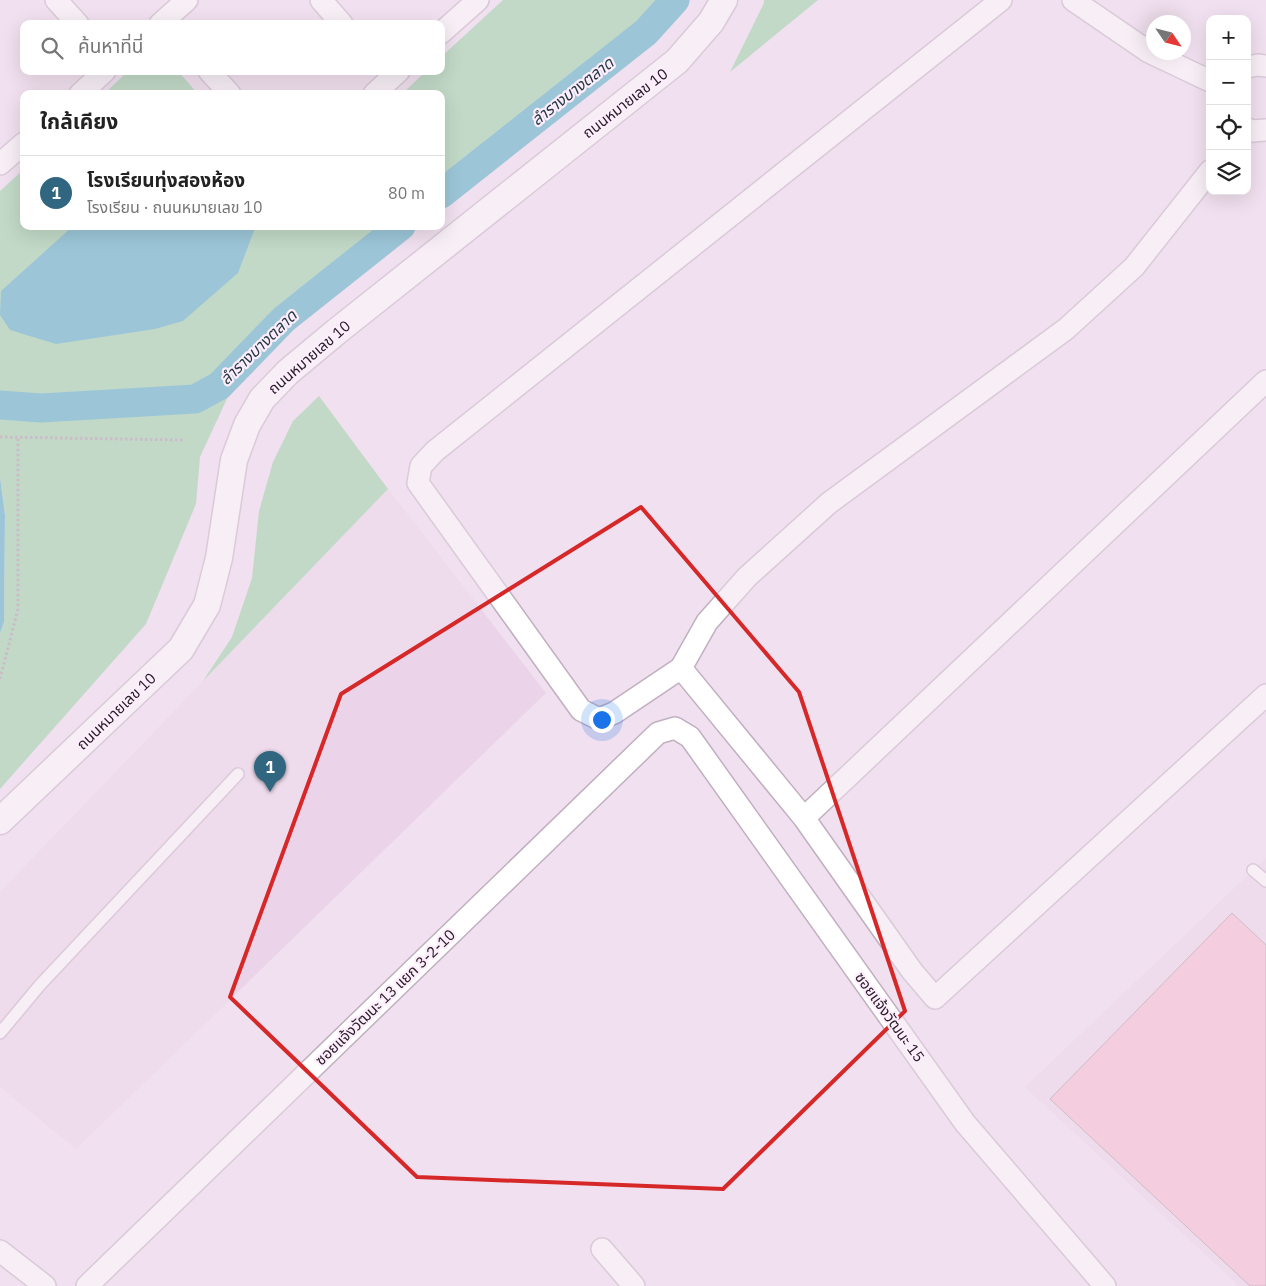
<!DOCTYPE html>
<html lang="th">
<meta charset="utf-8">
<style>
body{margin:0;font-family:"IBM Plex Sans","Noto Sans Thai",sans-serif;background:#f6f6f6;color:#222}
.controls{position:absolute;right:15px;top:15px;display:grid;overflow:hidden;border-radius:10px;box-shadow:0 5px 20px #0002}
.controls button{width:45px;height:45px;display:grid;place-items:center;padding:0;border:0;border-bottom:1px solid #e0e0e0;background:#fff;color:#222;font:25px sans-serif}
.compass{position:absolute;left:1146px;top:15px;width:45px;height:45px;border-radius:50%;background:#fff;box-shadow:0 5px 20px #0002;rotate:125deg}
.you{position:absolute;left:601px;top:719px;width:18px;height:18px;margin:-12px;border:4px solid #fff;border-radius:50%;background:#1a73e8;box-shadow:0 0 0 8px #1a73e833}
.badge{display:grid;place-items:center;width:32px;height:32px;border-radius:50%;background:#316681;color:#fff;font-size:16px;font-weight:700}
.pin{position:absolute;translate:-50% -41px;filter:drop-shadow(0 1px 2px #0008)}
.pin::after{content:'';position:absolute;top:26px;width:18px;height:15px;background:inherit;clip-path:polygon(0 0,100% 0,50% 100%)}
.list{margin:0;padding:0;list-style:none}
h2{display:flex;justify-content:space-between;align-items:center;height:65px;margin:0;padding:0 20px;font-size:21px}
h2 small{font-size:16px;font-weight:400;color:#767676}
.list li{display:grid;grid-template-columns:32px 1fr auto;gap:15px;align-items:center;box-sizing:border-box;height:75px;padding:0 20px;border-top:1px solid #e0e0e0}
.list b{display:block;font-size:19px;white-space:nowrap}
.list p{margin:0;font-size:16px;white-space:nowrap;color:#767676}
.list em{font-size:16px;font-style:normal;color:#767676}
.icon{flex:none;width:28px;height:28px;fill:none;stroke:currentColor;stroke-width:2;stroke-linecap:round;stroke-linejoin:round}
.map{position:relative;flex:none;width:1266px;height:1286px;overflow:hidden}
.search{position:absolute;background:#fff;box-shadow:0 5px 20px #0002;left:20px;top:20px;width:425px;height:55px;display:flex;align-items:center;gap:12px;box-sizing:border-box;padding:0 18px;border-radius:10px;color:#767676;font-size:19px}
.panel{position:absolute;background:#fff;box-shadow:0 5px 20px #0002;left:20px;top:90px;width:425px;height:140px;border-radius:10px}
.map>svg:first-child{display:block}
.built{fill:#ebd4e9}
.green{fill:#8bd198}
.water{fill:#35a7bc}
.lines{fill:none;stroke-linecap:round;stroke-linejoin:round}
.canal{stroke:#35a7bc;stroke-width:29}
.building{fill:#f9b9cc;stroke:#a59096}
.service-casing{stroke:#c0b0bf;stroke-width:14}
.minor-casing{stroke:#c0b0bf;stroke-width:24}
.tertiary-casing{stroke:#c0b0bf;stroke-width:29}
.path{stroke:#9d919b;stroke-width:3;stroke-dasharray:2.5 2.5;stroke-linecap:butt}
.service{stroke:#fff;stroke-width:11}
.minor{stroke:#fff;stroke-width:21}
.tertiary{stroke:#fff;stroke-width:26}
.marked{fill:none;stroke:#d62828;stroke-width:4;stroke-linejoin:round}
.labels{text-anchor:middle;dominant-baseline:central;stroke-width:4.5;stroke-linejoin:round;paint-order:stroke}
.street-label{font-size:15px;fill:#282227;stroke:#feedfd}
.water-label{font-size:16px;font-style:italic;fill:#223a40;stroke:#feedfd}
</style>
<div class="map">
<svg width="1266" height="1286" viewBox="0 0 1266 1286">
<rect width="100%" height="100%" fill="#f1e0ef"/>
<!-- built -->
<path class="built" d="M388 489 546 693 76 1149 0 1087V892Z
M1266 858V1286H1239L1025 1087Z"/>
<!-- green -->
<path class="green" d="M503 0H690L686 8 661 33 441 209V94H402L426 71H441V57Z
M764 0H818L730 72 764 3Z
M128 71H178L198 94H104Z
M24 169V226H420L254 360 231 390 200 457 196 504 146 624 0 789V633L4 622 5 515 0 477V191Z
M319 396 388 489 203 681 232 637 252 578 259 511 273 462 293 421Z"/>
<!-- water -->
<path class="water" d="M73 226H253L255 228 238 273 183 321 155 329 56 344 10 330 0 315 1 291Z
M0 477 5 515 4 622 0 633Z"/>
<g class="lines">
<!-- canal -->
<path class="canal" d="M441 194 646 32 675 0
M0 405 41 408 195 399 219 386 284 319 401 226"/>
</g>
<!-- building -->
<path class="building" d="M1232 913 1266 945V1286H1250L1050 1099Z"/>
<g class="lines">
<defs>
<path id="service" d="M1253 870 1266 881
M0 1033 40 985 238 774"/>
<path id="minor" d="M56 0 78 24
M321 0 342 24
M1001 0 435 451 421 466 418 483 581 710 599 719 614 713 681 668 707 622 747 577 829 503 1066 329 1134 267 1210 171
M1073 0 1149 52 1210 81
M160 24 187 0
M441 33 478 0
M1247 67 1258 65 1266 66
M209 71 230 94
M80 94 105 71
M374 94 399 71
M1247 129 1253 131 1266 130
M0 164 24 143
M681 668 804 818 912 971 935 998 1266 695
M804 818 1266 381
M602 1249 634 1286
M0 1251 45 1286
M87 1286 658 733 675 728 690 737 965 1123 1105 1286"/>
<path id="tertiary" d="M0 821 181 649 207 605 219 558 234 460 247 425 262 399 288 372 336 332 677 61 711 22 724 0"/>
</defs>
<!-- service casing -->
<use href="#service" class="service-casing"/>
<!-- minor casing -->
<use href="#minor" class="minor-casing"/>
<!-- tertiary casing -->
<use href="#tertiary" class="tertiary-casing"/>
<!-- path -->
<path class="path" d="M0 437 184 440
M0 679 18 609V438"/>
<!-- service -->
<use href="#service" class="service"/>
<!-- minor -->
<use href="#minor" class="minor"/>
<!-- tertiary -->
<use href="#tertiary" class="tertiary"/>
</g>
<!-- marked area -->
<path d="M0 0H1266V1286H0ZM641 507 799 692 905 1011 723 1189 417 1177 230 997 341 694Z" fill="#f1e0ef" fill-opacity=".55" fill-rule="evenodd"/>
<path class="marked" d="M641 507 799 692 905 1011 723 1189 417 1177 230 997 341 694Z"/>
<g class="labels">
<!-- street labels -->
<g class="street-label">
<text transform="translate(625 103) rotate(-38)">ถนนหมายเลข 10</text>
<text transform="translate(309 357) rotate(-41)">ถนนหมายเลข 10</text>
<text transform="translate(116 711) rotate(-44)">ถนนหมายเลข 10</text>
<text transform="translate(385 997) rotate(-44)">ซอยแจ้งวัฒนะ 13 แยก 3-2-10</text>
<text transform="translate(890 1017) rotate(54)">ซอยแจ้งวัฒนะ 15</text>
</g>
<!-- water labels -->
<g class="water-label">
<text transform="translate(572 91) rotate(-38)">ลำรางบางตลาด</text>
<text transform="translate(258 347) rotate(-44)">ลำรางบางตลาด</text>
</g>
</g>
</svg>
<div class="controls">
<button>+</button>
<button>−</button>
<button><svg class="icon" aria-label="locate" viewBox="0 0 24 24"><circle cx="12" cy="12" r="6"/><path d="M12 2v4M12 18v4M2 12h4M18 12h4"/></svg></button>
<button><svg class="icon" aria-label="layers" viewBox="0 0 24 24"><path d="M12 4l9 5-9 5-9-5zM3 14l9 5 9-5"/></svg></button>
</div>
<svg class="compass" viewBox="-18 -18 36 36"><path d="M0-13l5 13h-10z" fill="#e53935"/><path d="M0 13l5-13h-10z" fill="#767676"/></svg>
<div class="you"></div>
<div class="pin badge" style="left:270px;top:792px">1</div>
<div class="search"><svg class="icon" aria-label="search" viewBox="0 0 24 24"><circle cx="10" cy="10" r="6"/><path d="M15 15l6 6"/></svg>ค้นหาที่นี่</div>
<section class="panel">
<h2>ใกล้เคียง<small></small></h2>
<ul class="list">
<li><span class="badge">1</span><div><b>โรงเรียนทุ่งสองห้อง</b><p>โรงเรียน · ถนนหมายเลข 10</p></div><em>80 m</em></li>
</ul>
</section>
</div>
